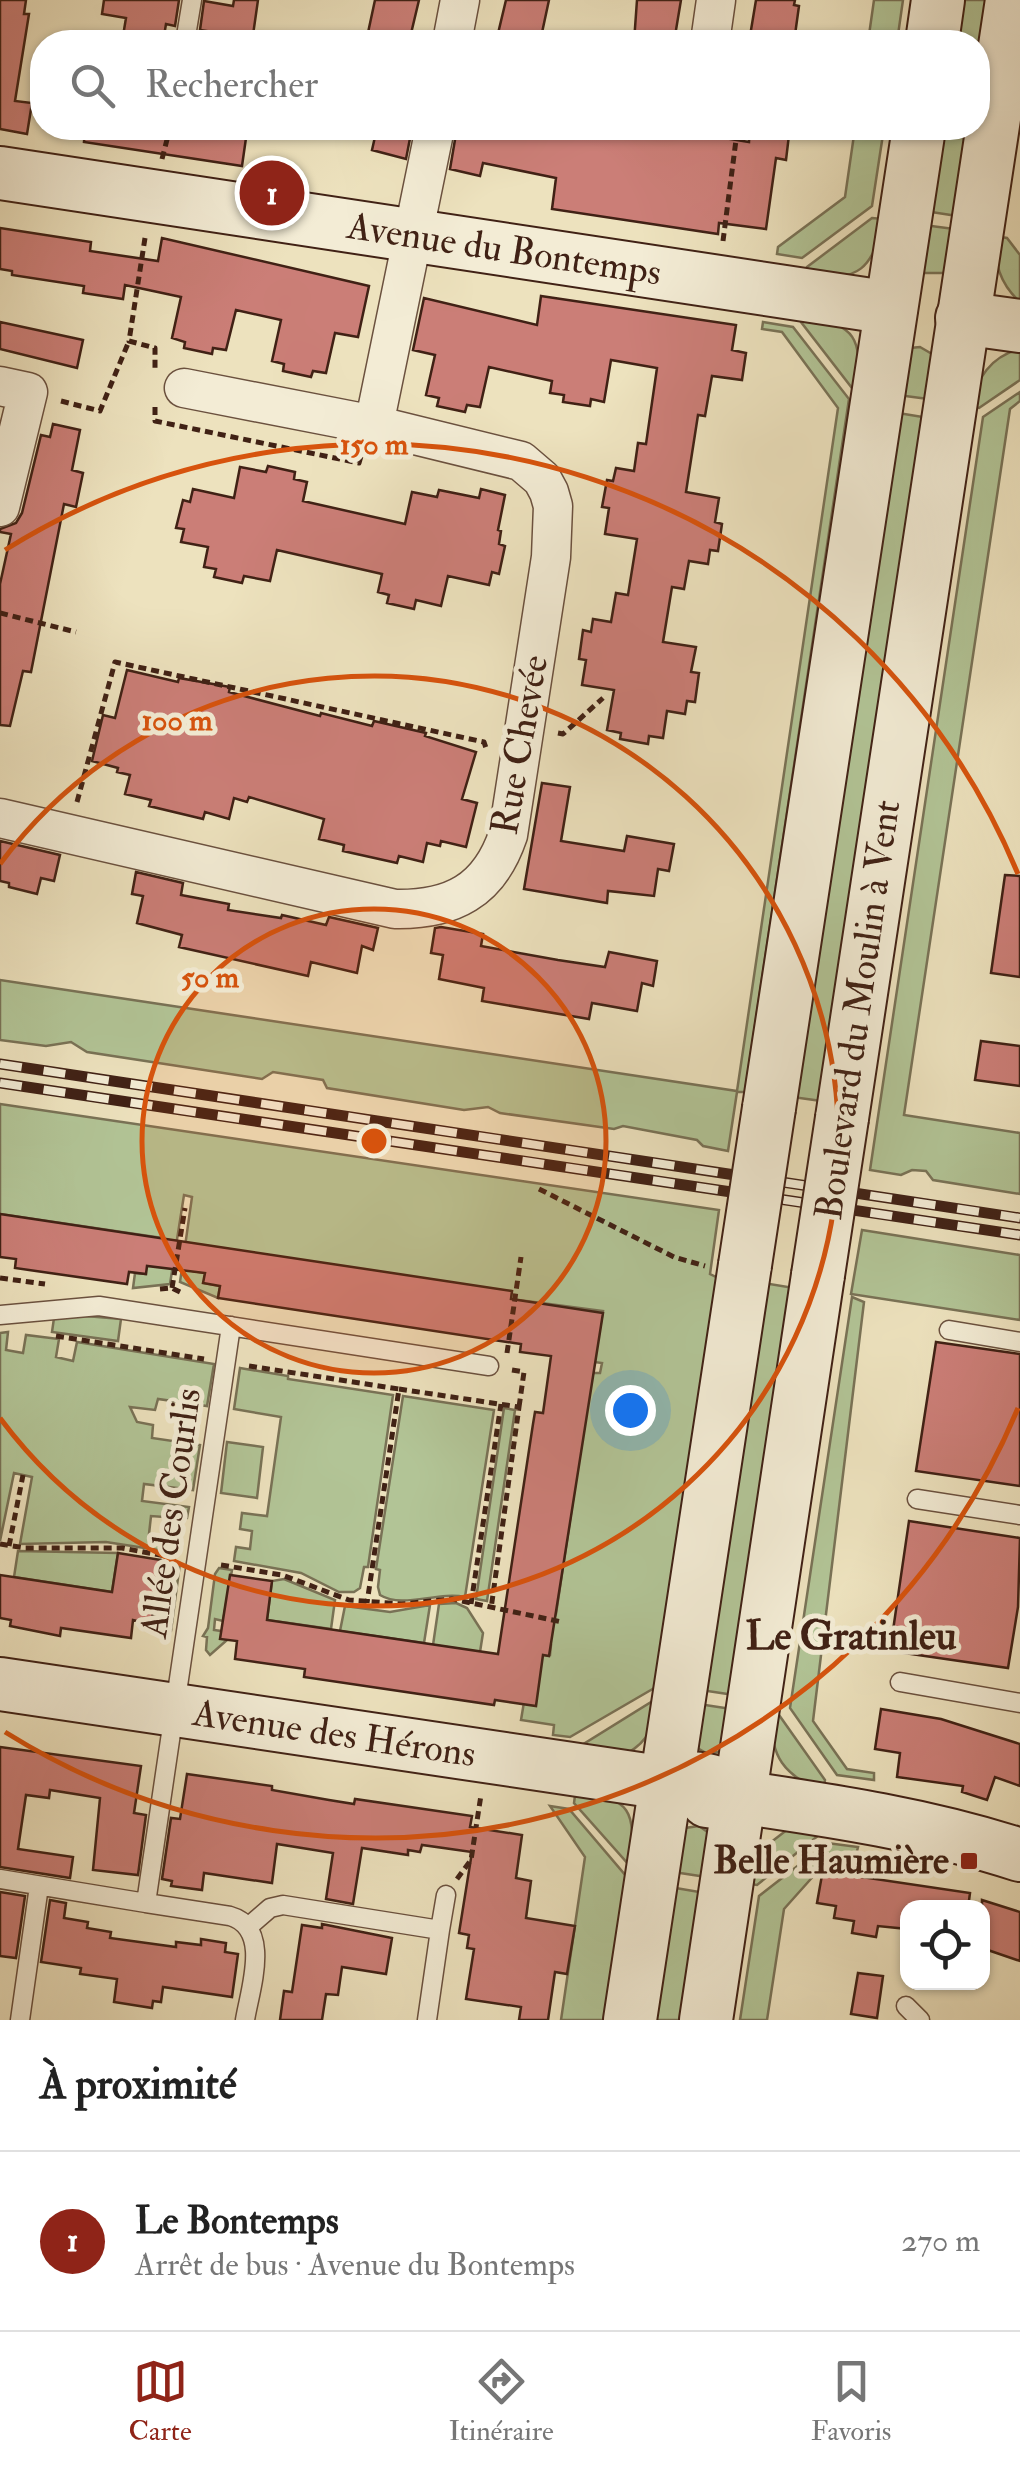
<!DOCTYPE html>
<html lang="fr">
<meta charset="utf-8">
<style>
body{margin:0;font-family:"IM FELL Double Pica",serif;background:#f6f6f6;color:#222}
.controls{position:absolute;right:30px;bottom:30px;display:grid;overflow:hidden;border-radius:20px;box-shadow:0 2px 8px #0004}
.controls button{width:90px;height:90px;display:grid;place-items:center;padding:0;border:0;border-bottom:2px solid #e0e0e0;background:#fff;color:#222;font:50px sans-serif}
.you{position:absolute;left:630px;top:1410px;width:35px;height:35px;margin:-25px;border:8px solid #fff;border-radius:50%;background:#1a73e8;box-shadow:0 0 0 15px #1a73e833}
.badge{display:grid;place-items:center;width:65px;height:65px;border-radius:50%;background:#8f2418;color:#fff;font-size:32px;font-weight:700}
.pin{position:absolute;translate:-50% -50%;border:5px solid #fff;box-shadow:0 2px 10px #0006}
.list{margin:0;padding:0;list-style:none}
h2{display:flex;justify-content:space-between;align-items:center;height:130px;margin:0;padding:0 40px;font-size:42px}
h2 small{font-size:32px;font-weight:400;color:#767676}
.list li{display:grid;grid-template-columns:65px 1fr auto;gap:30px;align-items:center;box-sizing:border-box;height:180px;padding:0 40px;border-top:2px solid #e0e0e0}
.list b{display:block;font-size:38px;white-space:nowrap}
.list p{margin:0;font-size:32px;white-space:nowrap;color:#767676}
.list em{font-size:32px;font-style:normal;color:#767676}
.icon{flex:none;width:55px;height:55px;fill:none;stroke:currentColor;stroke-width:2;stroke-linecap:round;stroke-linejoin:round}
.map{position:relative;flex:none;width:1020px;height:2020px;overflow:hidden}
.search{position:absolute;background:#fff;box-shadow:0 2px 8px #0004;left:30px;right:30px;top:30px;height:110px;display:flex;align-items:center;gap:25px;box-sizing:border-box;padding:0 35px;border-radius:40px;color:#767676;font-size:38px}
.sheet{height:310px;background:#fff}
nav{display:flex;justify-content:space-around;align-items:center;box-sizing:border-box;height:140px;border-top:2px solid #e0e0e0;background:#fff;font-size:28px;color:#767676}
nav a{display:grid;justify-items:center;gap:5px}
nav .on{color:#8f2418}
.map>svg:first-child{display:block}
.green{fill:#b2c496;stroke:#797256;stroke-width:2.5}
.building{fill:#cb7e77;stroke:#402115;stroke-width:2.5}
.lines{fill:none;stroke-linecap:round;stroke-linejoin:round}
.lane-casing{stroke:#6b513f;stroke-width:21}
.street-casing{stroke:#6b513f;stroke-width:41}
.secondary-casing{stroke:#402115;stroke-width:56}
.path{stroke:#402115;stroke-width:5;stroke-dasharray:8 5;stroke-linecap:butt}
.lane{stroke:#f3ecd5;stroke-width:18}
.street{stroke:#f3ecd5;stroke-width:38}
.secondary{stroke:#f3ecd5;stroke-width:52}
.rail-casing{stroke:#402115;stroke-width:11}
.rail{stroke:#f3ecd5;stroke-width:8;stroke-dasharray:22;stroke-linecap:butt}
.secondary-bridge-casing{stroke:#402115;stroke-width:56;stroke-linecap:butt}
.secondary-bridge{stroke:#f3ecd5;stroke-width:52}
.ring{fill:none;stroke:#d7530d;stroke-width:5}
.poi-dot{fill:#8f2418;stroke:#f3ecd5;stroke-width:4}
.labels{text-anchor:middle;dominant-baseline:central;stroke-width:10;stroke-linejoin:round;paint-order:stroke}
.street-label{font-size:38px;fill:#402115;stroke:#f3ecd5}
.poi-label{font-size:38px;font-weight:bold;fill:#402115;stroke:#f3ecd5;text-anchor:end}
.neighbourhood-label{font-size:40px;font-weight:bold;fill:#402115;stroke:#f3ecd5}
.centre{fill:#d7530d;stroke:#f3ecd5;stroke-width:5}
.ring-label{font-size:30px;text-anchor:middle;font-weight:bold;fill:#d7530d;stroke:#f3ecd5;stroke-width:10;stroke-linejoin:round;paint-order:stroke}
</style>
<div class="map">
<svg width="1020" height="2020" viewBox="0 0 1020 2020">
<rect width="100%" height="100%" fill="#ede2be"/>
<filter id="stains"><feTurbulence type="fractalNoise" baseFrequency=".002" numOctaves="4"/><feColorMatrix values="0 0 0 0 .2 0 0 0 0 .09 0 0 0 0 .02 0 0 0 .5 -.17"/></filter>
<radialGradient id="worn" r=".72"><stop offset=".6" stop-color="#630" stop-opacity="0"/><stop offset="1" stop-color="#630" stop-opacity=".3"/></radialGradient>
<!-- green -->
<path class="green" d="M874 0H903L897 42H868Z
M950 0H998L964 217 918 210 931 128H978V42H943Z
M855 128H884L872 206 802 258 777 254 778 247 845 197Z
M872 218 884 219C871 271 861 280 806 277L807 267Z
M916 224 962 230 946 273H923Z
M994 236 1007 238 1020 255V302C999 283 995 263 994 236Z
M802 310C855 331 861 330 858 389L852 388 801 322Z
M763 322 793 327 849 399 745 1092H737L728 1151 703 1146 697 1140 623 1126 614 1129 500 1113 488 1107 464 1110 327 1088 323 1080 273 1072 262 1079 87 1052 71 1042 46 1046 0 1040V980L737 1091 838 408 782 332 762 329Z
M920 347 932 354 936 400 890 394 910 348Z
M1020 349V380L979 408 968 406C979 378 989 357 1020 349Z
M1020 392V401L1010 409 904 1115 1020 1133V1194L933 1180 926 1171 912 1170 901 1175 870 1170 983 417Z
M886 411 935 419 829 1102 785 1096Z
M0 1104 719 1210 710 1274 718 1278 656 1687 570 1737 553 1735 554 1725 521 1720 524 1702 542 1655H550L551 1645 543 1644 556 1614 592 1373H600L602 1363 594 1362 603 1311 511 1299V1291L192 1271 205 1273 204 1283 220 1286 218 1298 180 1282 192 1197 184 1195 170 1284 133 1288 135 1273 145 1274 147 1265 160 1266 163 1238 0 1214Z
M862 1230 1020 1255V1320L851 1294Z
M757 1282 806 1290 741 1696 694 1689Z
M852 1297 864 1302 813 1721 847 1769 874 1773V1780L837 1775 790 1708Z
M74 1315 121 1319 118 1341 52 1332 54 1318Z
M8 1332 6 1350 23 1353 26 1335 59 1339 56 1357 73 1361 77 1342 214 1364 207 1406 158 1399 155 1410 130 1407 137 1422 153 1425 152 1438 200 1445 193 1490 144 1484 142 1501 189 1507 187 1518 177 1517 178 1509 166 1508 164 1517 151 1516 149 1534 174 1538 171 1552 106 1542 20 1544 32 1477 14 1473 0 1541V1333Z
M240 1368 288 1376V1379L393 1395 368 1567H364L360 1588 354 1592H339L301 1573 234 1561 236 1547 250 1549 252 1531 240 1529 242 1513 267 1516 281 1417 234 1409Z
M403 1396 494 1410 465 1597C438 1591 403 1609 380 1595L378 1587 380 1570 376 1569Z
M504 1408 515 1410 487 1601 476 1599Z
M227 1442 263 1447 257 1498 221 1493Z
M18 1551 118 1553 112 1592 14 1577Z
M161 1560 180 1563 171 1631 166 1636 158 1634V1628L150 1627 152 1616 160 1617 161 1606 154 1605Z
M219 1568 232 1570 223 1621 215 1619 214 1630 221 1631 227 1640 210 1655 206 1650 207 1637 203 1636 208 1628 215 1574Z
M284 1579 335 1600 331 1629 267 1620 272 1581Z
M456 1603 467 1608 483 1633 480 1652 433 1645 439 1604Z
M430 1605 424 1643 340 1631 345 1606 390 1612Z
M656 1699C653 1726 651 1740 626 1754L582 1745Z
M692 1703 738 1710 720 1752 706 1753 694 1746Z
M771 1714 779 1715 825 1780 823 1792C784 1775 770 1757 771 1714Z
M576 1788C632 1801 636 1809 630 1866L574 1803Z
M550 1806 569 1809 626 1876 604 2020H561L585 1857Z
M699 1826 716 1838 713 1878 667 1871 685 1828Z
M788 1829 819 1835 757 1885 743 1883 757 1853Z
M827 1843 858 1847 856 1855 834 1853 784 1909 767 2020H740L759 1896Z
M664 1886 711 1894 692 2020H643Z"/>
<!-- building -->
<path class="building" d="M0 0H26L24 14H29L15 101 32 103 27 134 0 129Z
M104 0H179L175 26 166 24 163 42H122L126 18 102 14Z
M234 0H258L252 42H225L226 34 200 30 204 1 233 6Z
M375 0H419L409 42H366Z
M506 0H549L540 42H496Z
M637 0H681L674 42H634Z
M756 0H795L794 5 799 6 794 42H749Z
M85 128H175L246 138 242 166 84 142Z
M377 128H412L406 159 372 150Z
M457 128H530L576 138 577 128H663L749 142 750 128H781L780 134 789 135 786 160 776 158 766 229 719 223 718 234 552 209 556 178 483 163 480 176 450 169Z
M0 228 91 242 90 251 158 261 162 238 369 286 358 337 335 333 326 373 313 371 311 377 283 371 284 364 272 361 281 320 236 310 226 350 213 348 212 354 184 348 185 342 172 338 181 297 125 285 123 299 83 293 84 286 12 275V271L0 269Z
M541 296 736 325 732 350 746 353 742 380 712 376 705 416 698 415 686 492 719 498 715 522 722 524 718 551 710 550 708 564 689 561 684 589 672 587 663 642 696 647 691 672 699 673 695 702 687 701 685 714 667 711 663 738 649 736 648 744 620 739 621 733 607 730 614 690 582 685 586 660 579 659 583 630 591 632 593 619 611 622 616 593 628 595 637 539 605 534 609 508 602 507 607 480 613 481 616 468 634 471 638 443 646 444 657 368 611 360 604 402 591 399 590 406 563 402 564 395 550 393 552 381 489 367 480 407 467 405 465 412 437 406 439 398 426 395 435 355 413 350 424 298 537 325Z
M0 322 83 340 77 368 0 349Z
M53 424 80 430 72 470 83 473 76 507 64 504 31 672 23 671 10 726 0 725V584L11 534 0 532V529L16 523 22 513 41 435 50 437Z
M268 466 295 472 294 479 307 482 303 501 405 524 412 492 437 497 439 490 479 498 481 489 505 495 498 530 501 531 499 544 505 546 499 574 492 572 489 585 448 576 441 606 416 600 414 609 387 603 389 595 378 592 382 574 277 550 270 581 244 576 242 583 214 577 216 569 204 567 208 547 181 542 184 529 176 528 183 500 190 502 193 489 234 498 240 467 266 472Z
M127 670 178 682 179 678 230 687 229 692 320 716 321 713 372 726 374 721 426 733 425 736 476 752 462 799 477 803 466 847 441 841 440 846 427 843 423 862 399 856 397 863 343 851 344 845 319 839 324 819 249 797 247 802 234 798 229 819 205 812 203 819 149 806 151 800 125 794 130 775 117 772 118 768 92 761 103 715 115 718Z
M542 783 570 787 561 841 624 851 627 836 674 844 669 871 658 869 654 896 608 891 607 903 524 889Z
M0 841 60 855 54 881 41 878 37 894 9 887V883L0 881Z
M136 872 183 883 181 895 229 904 228 910 281 918 282 915 326 925 329 917 378 928 373 950 362 946 357 973 311 962 308 976 179 947 182 935 137 923 143 896 132 894Z
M1005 875 1020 876V977L991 973Z
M441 927 483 934 481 946 558 960 605 967 609 952 657 961 653 986 642 983 637 1011 592 1003 589 1019 482 1001 484 988 439 979 443 955 431 953 435 928Z
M981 1041 1020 1046V1086L975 1080Z
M0 1214 512 1291 511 1299 603 1313 549 1656 543 1655 536 1706 495 1700 494 1705 304 1677 305 1669 235 1659 237 1641 220 1639 230 1575 272 1581 267 1620 498 1654 533 1424 535 1412 543 1413 551 1356 520 1352 521 1344 514 1343 218 1298 220 1286 203 1283 205 1273 147 1266 146 1274 129 1272 127 1284 15 1268 16 1259 0 1257Z
M936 1342 1020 1354V1486L916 1471Z
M909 1521 1020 1538 1018 1607 1008 1668 890 1651Z
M118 1553 161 1560 151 1624 133 1620 131 1638 61 1628 60 1636 10 1626 11 1620 0 1618V1575L112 1592Z
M881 1709 941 1719 1020 1744V1786L995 1777 987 1800 962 1792 963 1786 897 1777 900 1753 875 1749Z
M0 1747 141 1766 134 1813 146 1815 138 1875 93 1870 100 1798 50 1790 49 1798 26 1795 18 1849 73 1857 70 1878 0 1867Z
M187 1774 272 1786V1790L329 1800 354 1804 355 1799 472 1816 470 1827 522 1835 516 1878 531 1881 526 1918 575 1926 567 1974 555 1972 548 2020H519L521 2007 466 1999 474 1949 467 1948 469 1935 459 1933 472 1852 422 1845 420 1852 408 1850V1855L362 1848 353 1904 326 1899 333 1853 277 1844 272 1883 204 1873 202 1890 171 1886 172 1881 162 1879 171 1818 180 1819Z
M835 1873 970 1893 968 1908H908V1929L878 1926 876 1937 852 1933 854 1921 834 1918 836 1906 817 1903 822 1875 835 1876Z
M0 1892 25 1896 16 1958 0 1956Z
M50 1900 66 1903 64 1918 88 1922 87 1928 111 1932 110 1938 176 1947V1942L201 1945V1939L226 1943 225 1952 238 1954 232 1997 163 1987 161 2002 153 2001 152 2008 114 2002 117 1979 80 1974 81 1968 41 1962Z
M982 1900 1020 1912V1961L982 1948Z
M322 1924 392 1938 386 1974 342 1967 338 1995 326 1994 322 2020H280L284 1991 292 1992 302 1925 322 1928Z
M858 1973 883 1976 877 2018 851 2014Z"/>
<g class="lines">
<defs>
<path id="lane" d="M185 42 192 0
M0 1315 99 1306 489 1366
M231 1326 146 1903 230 1916C272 1928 250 1989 245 2020
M949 1330 1020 1342
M917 1499 1020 1515
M900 1682 1020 1703
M0 1879 146 1903
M248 1927 270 1908 283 1905 440 1930 427 2020
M440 1930 446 1895
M906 2006 920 2020
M20 2020 39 1886"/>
<path id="street" d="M452 42 460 0
M710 42 716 0
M0 386 28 392 0 507
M184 388 374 425
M0 818 395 909C452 910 489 891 508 835L551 557 553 506 549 492 542 479 521 461 374 425 435 128"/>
<g id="secondary">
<path d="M932 42 938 0"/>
<path id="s1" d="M0 173 891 308"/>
<path d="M962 318 1020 326"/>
<path d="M769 1108 919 128"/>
<path d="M842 1118 1012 0"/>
<path id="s2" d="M0 1684 666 1783C692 1774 719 1778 739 1797"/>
<path d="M707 1801 722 1803 739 1797C835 1811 928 1825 1020 1855"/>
<path d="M630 2020 745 1265"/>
<path d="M706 2020 818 1275"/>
</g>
</defs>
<!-- lane casing -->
<use href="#lane" class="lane-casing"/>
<!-- street casing -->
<use href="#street" class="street-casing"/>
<!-- secondary casing -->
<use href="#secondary" class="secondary-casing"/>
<!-- path -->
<path class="path" d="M162 159 170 128
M145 238 129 341 155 348V371
M723 241 736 140 730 128
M61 401 100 411 129 341
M155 407V421L359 463 361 456
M0 613 76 632
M558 733 563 734 603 698
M77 802 115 662 484 742 486 748
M539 1189 674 1257 705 1266
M0 1278 45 1284
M172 1288 185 1208
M160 1289 172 1288 182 1293
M56 1336 204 1359
M507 1353 521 1257
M249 1366 399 1389 367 1603
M512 1370 524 1372 519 1407
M399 1389 519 1407 491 1609
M0 1544 25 1548H122L176 1558
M9 1546 23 1475
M221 1565 282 1575 349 1600 402 1604 452 1599 562 1622
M471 1604 501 1404
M457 1879 471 1860 481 1795"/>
<!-- lane -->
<use href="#lane" class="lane"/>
<!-- street -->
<use href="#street" class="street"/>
<!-- secondary -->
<use href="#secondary" class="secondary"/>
<defs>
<path id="rail" d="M0 1064 1020 1218
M0 1083 1020 1235"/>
</defs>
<!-- rail casing -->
<use href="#rail" class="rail-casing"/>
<!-- rail -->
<use href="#rail" class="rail"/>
<defs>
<path id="secondary-bridge" d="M745 1265 769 1108
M818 1275 842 1118"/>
</defs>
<!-- secondary-bridge casing -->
<use href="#secondary-bridge" class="secondary-bridge-casing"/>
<!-- secondary-bridge -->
<use href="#secondary-bridge" class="secondary-bridge"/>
</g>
<!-- distance rings -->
<circle cx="374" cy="1141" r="232" fill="#d7530d" fill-opacity=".12"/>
<g class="ring">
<circle cx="374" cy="1141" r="232"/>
<path d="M0 864A465 465 0 1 1 0 1418"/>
<path d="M1018 1408A697 697 0 0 1 5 1732M5 550A697 697 0 0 1 1018 874"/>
</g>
<!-- markers -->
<rect class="poi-dot" x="959" y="1851" width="20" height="20" rx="5"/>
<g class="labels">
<!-- street labels -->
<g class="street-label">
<text stroke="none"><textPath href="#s1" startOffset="510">Avenue du Bontemps</textPath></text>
<text transform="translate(520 745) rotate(-80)">Rue Chevée</text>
<text transform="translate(858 1010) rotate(-82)">Boulevard du Moulin à Vent</text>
<text transform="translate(171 1513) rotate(-82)">Allée des Courlis</text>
<text stroke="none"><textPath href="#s2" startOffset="338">Avenue des Hérons</textPath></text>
</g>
<!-- poi labels -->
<g class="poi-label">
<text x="949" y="1861">Belle Haumière</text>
</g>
<!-- neighbourhood labels -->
<g class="neighbourhood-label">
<text x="851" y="1636">Le Gratinleu</text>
</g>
</g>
<circle cx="374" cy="1141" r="15" class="centre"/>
<g class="ring-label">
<text x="374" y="454">150 m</text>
<text x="177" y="730">100 m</text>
<text x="210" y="987">50 m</text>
</g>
<rect width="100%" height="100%" filter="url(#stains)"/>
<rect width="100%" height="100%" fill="url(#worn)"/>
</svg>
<div class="controls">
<button><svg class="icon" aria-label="locate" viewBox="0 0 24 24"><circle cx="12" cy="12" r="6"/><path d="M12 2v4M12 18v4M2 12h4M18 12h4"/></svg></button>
</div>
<div class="you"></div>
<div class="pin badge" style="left:272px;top:193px">1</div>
<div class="search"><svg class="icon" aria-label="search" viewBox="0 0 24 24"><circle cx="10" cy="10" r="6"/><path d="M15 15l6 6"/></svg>Rechercher</div>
</div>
<section class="sheet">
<h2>À proximité<small></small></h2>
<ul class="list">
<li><span class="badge">1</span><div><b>Le Bontemps</b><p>Arrêt de bus · Avenue du Bontemps</p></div><em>270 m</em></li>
</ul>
</section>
<nav>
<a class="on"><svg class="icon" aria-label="map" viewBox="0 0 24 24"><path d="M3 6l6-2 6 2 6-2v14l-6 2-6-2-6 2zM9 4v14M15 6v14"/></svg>Carte</a>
<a><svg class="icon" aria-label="directions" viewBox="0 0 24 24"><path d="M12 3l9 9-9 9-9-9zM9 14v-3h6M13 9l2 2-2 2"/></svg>Itinéraire</a>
<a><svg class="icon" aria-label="saved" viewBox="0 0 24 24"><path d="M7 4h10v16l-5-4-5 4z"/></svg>Favoris</a>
</nav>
